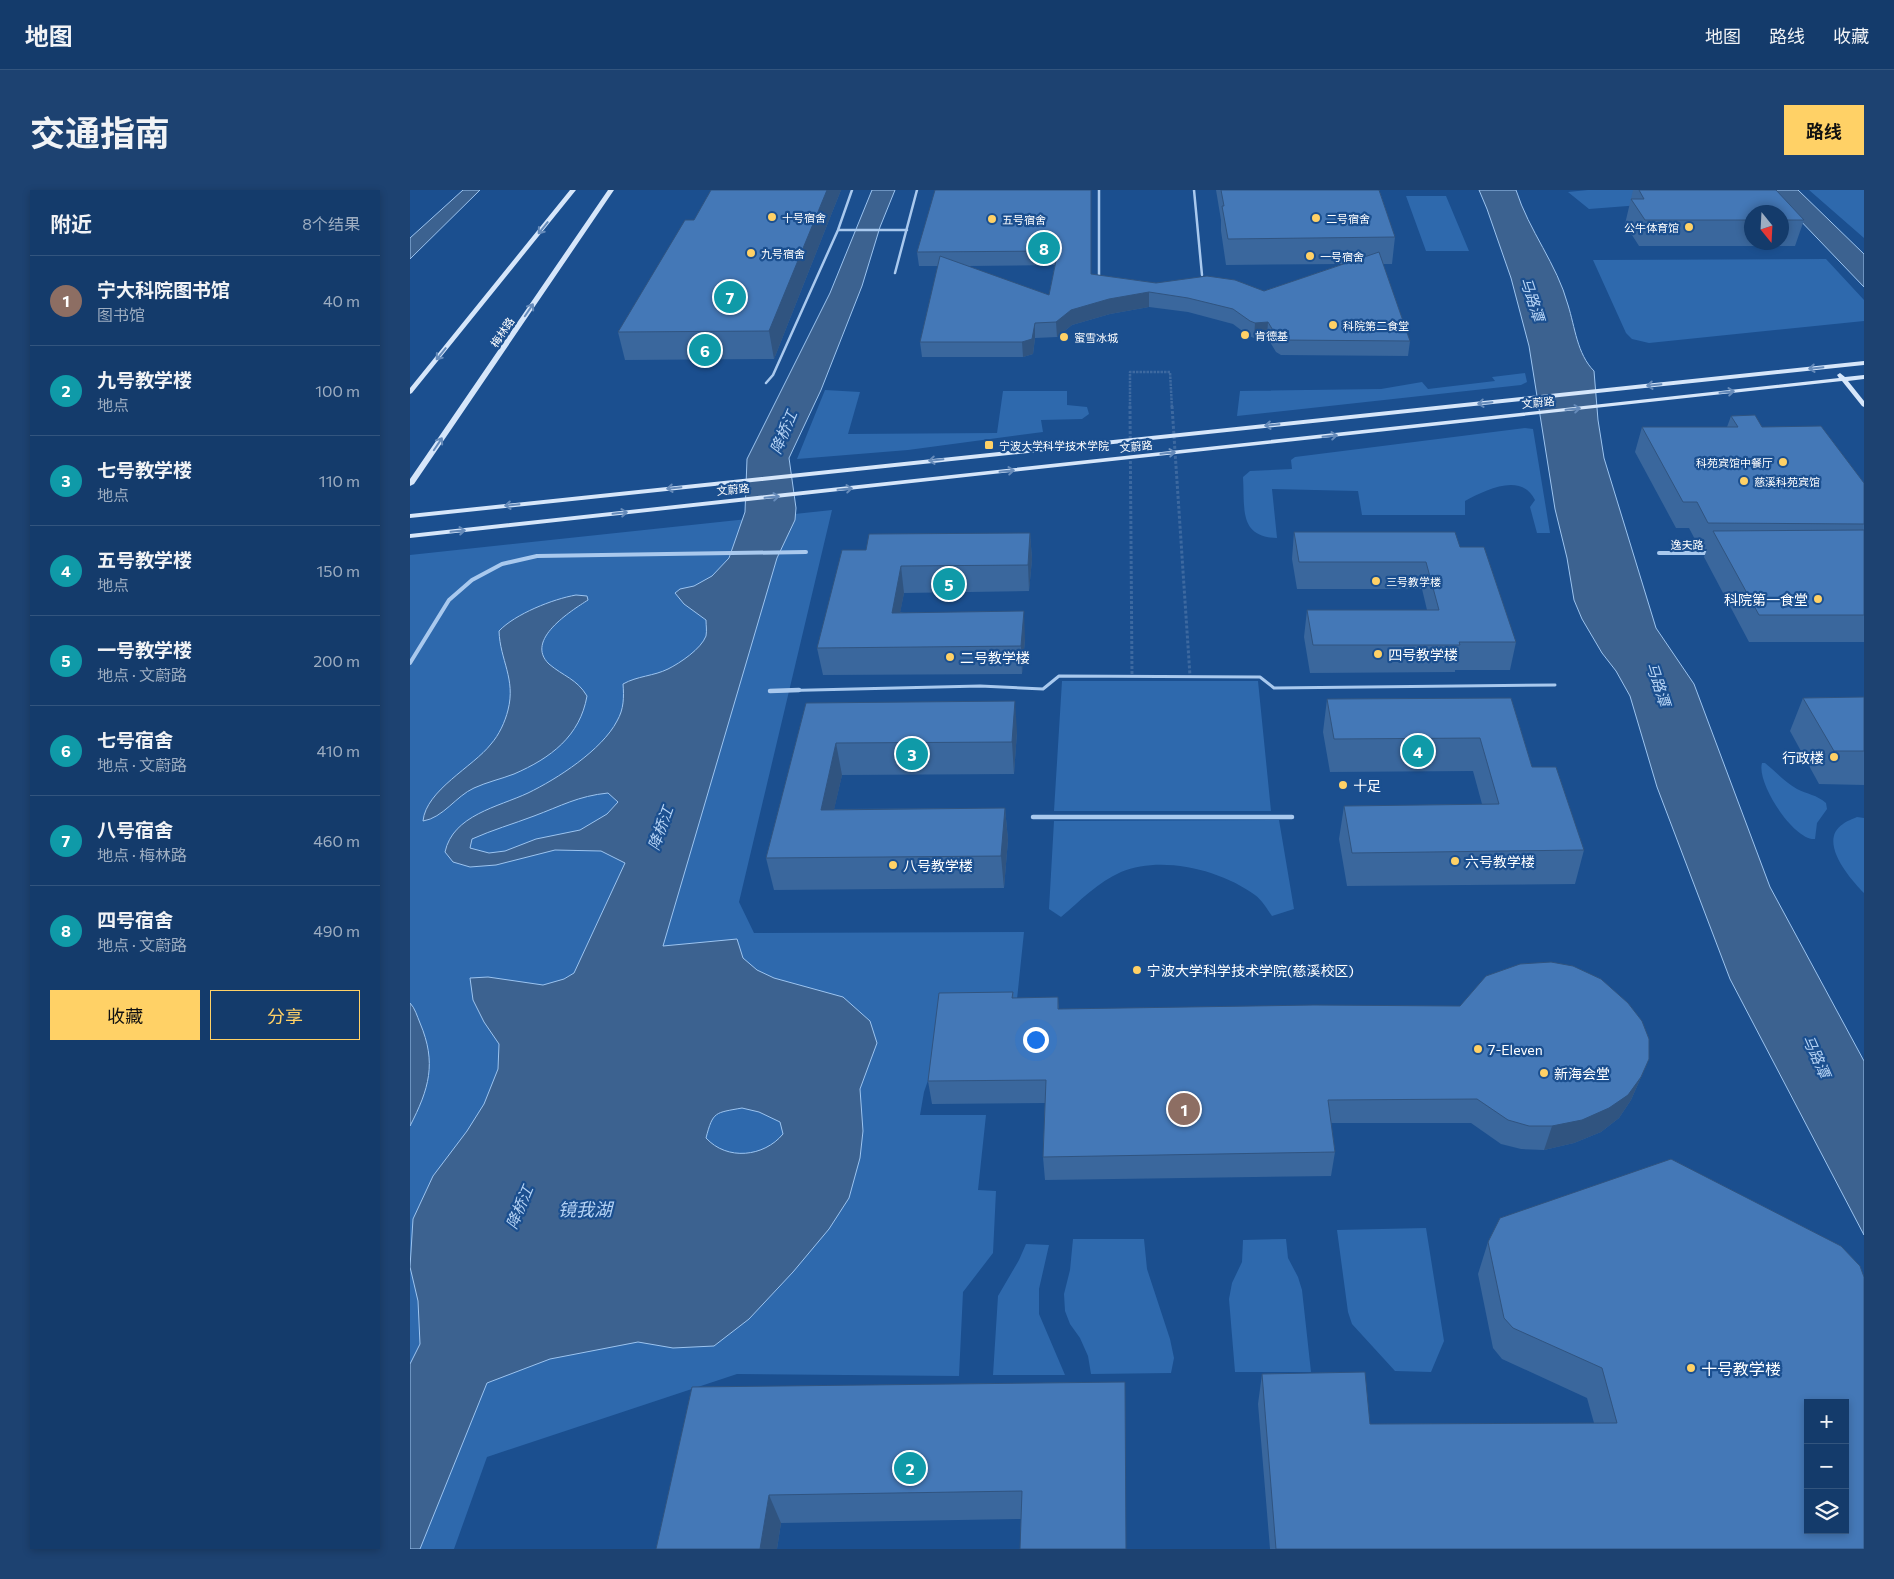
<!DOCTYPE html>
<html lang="zh">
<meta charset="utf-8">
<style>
body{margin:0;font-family:Commissioner,"Noto Sans SC",sans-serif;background:#1d4271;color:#f1f3f6}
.controls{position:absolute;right:15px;bottom:15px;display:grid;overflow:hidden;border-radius:0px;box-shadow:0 2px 8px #0003}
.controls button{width:45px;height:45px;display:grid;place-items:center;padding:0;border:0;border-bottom:1px solid #33557e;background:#143b6b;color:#f1f3f6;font:25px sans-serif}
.compass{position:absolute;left:1334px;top:15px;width:45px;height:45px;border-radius:50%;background:#143b6b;box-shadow:0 2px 8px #0003;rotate:162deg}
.you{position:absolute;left:625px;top:849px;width:18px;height:18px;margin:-12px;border:4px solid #fff;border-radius:50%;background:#1a73e8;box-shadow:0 0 0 8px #1a73e833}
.badge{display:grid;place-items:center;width:32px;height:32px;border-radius:50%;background:#ffd166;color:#fff;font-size:16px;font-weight:700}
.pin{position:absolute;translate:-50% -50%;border:2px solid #fff;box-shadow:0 1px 5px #0006}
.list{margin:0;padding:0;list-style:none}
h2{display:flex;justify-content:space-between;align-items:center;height:65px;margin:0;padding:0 20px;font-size:21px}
h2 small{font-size:16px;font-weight:400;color:#9dadc1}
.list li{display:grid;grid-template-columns:32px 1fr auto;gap:15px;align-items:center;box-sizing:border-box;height:90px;padding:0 20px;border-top:1px solid #33557e}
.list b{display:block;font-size:19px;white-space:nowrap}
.list p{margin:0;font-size:16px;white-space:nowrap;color:#9dadc1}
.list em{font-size:16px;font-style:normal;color:#9dadc1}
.actions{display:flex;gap:10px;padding:15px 20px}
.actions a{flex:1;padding:11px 0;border:1px solid #ffd166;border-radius:0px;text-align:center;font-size:18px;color:#ffd166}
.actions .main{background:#ffd166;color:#111}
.icon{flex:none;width:28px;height:28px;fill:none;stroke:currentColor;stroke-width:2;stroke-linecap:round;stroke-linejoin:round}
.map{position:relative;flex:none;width:1454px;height:1359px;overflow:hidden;border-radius:0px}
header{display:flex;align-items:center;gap:30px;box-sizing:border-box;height:70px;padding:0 25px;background:#143b6b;border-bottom:1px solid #33557e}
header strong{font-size:24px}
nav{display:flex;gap:28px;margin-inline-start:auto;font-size:18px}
.intro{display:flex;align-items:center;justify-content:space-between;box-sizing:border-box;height:120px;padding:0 30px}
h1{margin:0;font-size:35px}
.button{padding:12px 22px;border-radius:0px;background:#ffd166;color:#111;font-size:18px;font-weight:700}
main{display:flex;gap:30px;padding:0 30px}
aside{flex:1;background:#143b6b;border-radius:0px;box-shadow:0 2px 8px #0003}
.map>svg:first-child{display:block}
.green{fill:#2e69ad}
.water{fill:#3c6290;stroke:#9cc4f0;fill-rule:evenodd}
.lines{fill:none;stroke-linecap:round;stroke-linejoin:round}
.pedestrian-tunnel-far1{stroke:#3d69a0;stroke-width:2.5;stroke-dasharray:2.5 1;stroke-linecap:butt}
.pedestrian-tunnel{stroke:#3d69a0;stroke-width:3;stroke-dasharray:3 2;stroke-linecap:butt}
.pedestrian-far2{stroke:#a9c9ee;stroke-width:2.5}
.pedestrian-far1{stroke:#a9c9ee;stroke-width:3}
.pedestrian{stroke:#a9c9ee;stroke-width:4.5}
.minor{stroke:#a9c9ee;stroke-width:4}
.secondary{fill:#d6e6fa;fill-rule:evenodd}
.wall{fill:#3a679d;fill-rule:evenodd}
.shaded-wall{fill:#305480}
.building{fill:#4478b7;stroke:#305480;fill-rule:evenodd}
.oneway{stroke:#668bba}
.poi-dot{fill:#ffd166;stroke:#1b4f8f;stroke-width:2}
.labels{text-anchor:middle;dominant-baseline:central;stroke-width:4.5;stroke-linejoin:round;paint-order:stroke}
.far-poi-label{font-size:11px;fill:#fff;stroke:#1b4f8f;text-anchor:start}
.far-street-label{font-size:11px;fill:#fff;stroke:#1b4f8f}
.poi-label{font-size:14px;fill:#fff;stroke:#1b4f8f;text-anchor:start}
.water-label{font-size:15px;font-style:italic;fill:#b5d3f5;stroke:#1b4f8f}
.near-poi-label{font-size:16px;fill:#fff;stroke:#1b4f8f;text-anchor:start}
.near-water-label{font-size:18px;font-style:italic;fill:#b5d3f5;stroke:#1b4f8f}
</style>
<header>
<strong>地图</strong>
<nav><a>地图</a><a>路线</a><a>收藏</a></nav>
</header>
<div class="intro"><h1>交通指南</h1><a class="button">路线</a></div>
<main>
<aside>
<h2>附近<small>8个结果</small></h2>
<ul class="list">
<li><span class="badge" style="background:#8d6e63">1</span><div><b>宁大科院图书馆</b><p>图书馆</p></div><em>40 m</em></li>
<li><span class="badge" style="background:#0f9aa8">2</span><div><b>九号教学楼</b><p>地点</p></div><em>100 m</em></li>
<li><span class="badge" style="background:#0f9aa8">3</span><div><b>七号教学楼</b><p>地点</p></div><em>110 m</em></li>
<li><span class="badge" style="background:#0f9aa8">4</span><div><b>五号教学楼</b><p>地点</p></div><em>150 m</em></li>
<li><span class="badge" style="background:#0f9aa8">5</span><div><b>一号教学楼</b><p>地点 · 文蔚路</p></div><em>200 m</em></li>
<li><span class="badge" style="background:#0f9aa8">6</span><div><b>七号宿舍</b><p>地点 · 文蔚路</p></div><em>410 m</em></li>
<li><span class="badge" style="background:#0f9aa8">7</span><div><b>八号宿舍</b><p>地点 · 梅林路</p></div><em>460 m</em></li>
<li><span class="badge" style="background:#0f9aa8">8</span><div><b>四号宿舍</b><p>地点 · 文蔚路</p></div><em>490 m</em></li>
</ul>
<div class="actions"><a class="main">收藏</a><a>分享</a></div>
</aside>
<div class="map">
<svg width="1454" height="1359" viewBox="0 0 1454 1359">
<rect width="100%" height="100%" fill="#1b4f8f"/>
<!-- green -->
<path class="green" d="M1178 0H1339L1347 6 1179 19 1158 2Z
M1399 0H1454V48Z
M996 6H1036L1059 61H1016Z
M1416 69 1454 110V131L1239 153 1222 149 1216 143 1183 70Z
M1115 183 1117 192 1111 195 827 226 830 201 971 199 1012 192 1018 199 1085 191 1082 187Z
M415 200 450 202 438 244 587 243 593 201H657V215L677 217 679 224 672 229 631 230 633 242 498 260 387 269Z
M1115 238 1123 239 1140 343H1127L1120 317 1125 310C1111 282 1076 300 1055 311V325H952L948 301 862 299 867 348C828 347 835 317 833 287L840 281 882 279 881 270 885 267Z
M422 320 329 712 344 743 614 742 606 819 526 867 514 902 510 925H576L568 1000 586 1001 583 1063 553 1102 549 1186 327 1184 77 1267 44 1359H0V365Z
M652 491H848L861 621H644Z
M1352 573H1355C1366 582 1375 592 1387 599 1397 604 1407 605 1416 613L1417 619 1407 633 1405 649C1384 651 1346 593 1352 573Z
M1447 627 1454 628V703C1440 689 1407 651 1433 634 1436 631 1443 629 1447 627Z
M869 630 884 719 862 726C857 719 852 710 845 705 811 680 752 665 711 682 688 692 670 711 651 727L639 719 644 631Z
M1016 1038 1034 1151 1021 1182 985 1181 942 1134 938 1122 927 1040Z
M663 1049H734L737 1079 760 1149 764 1168 761 1183 681 1184 678 1166 670 1148 660 1134 655 1121 654 1104 660 1080Z
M876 1049 878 1068 888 1087 892 1100 901 1182H825L819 1109 822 1093 832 1072 833 1050Z
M616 1054 639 1055 629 1099V1124L655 1185H583L588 1106 609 1070Z"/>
<!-- water -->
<path class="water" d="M53 0H70L0 69V48Z
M462 0H485L470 37 452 96 411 200 379 268 386 318 385 330 367 368 253 756 327 749 333 768 347 780 364 788 433 807 460 831 467 853 450 899 453 941 450 968 439 1008 419 1039 383 1082 339 1129 304 1156 263 1158 228 1152 140 1169 77 1193 10 1359H0V1174L10 1154 8 1111 0 1077 3 1029 23 986 57 941 74 914 88 879 89 854 74 832 63 810 60 788 78 787 133 795 154 789 164 783 215 673 191 661 145 660 86 675 60 677 43 672 35 662C43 625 88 617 118 603 147 589 192 560 207 531 214 519 214 507 213 494 227 486 244 486 258 479 270 473 291 459 296 446 297 440 296 436 296 430L274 414 265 403 270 399 284 396 302 386 319 368 335 322 337 269 420 103ZM198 603 208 612 197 624 170 640 126 649 95 661 79 663 60 658 62 649C82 640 103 634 124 626 151 616 168 606 198 603ZM332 918 349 922 370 932 373 944C354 967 317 971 296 948 303 921 305 923 332 918Z
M1069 0H1106C1119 41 1147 74 1158 115 1165 137 1167 164 1184 181L1188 230 1194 268 1246 438 1284 494 1360 697 1454 871V1045L1320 789 1247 597 1220 506 1206 481 1192 463 1172 429 1164 410 1157 368 1145 319 1119 156 1101 88 1077 19Z
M1361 0H1388L1454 64V97Z
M166 405 177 406 178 410C161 421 114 450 139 474 153 486 167 489 177 506 170 546 141 568 104 584 91 589 77 592 64 598 46 606 33 628 13 631 16 600 63 577 81 554 89 545 95 532 98 520 106 489 90 470 89 441 105 424 143 409 166 405Z
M0 813C5 818 7 826 10 833 27 873 19 899 0 936Z"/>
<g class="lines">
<!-- pedestrian-tunnel-far1 -->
<path class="pedestrian-tunnel-far1" d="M720 218V182H760L762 218"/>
<!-- pedestrian-tunnel -->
<path class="pedestrian-tunnel" d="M720 216 722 486
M762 216 780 486"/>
<!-- pedestrian-far2 -->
<path class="pedestrian-far2" d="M689 0V88
M784 0 792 85
M428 40H497
M485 83 507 0
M356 193 363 185 428 40 442 0"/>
<!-- pedestrian-far1 -->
<path class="pedestrian-far1" d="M360 501 570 496 633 499 649 486 850 487 864 498 1145 495"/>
<!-- pedestrian -->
<path class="pedestrian" d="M360 501 389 500
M623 627H882"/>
<!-- minor -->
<path class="minor" d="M1249 363H1301
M0 473 39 410 62 390 92 374 127 366 396 362"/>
<!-- secondary -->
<path class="secondary" d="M160 0H166L2 203 0 204V198Z
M198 0H204L4 294 0 296V289Z
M1454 171V175L0 328V324Z
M1430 183 1435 187 1454 185V189L1438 191 1454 211V217L1452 216 1432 191 0 348V344L1429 188 1427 185Z"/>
</g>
<!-- wall -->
<path class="wall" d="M431 0 364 169 215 170 208 142 284 30Z
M681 0V84L746 93 854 101 933 74 816 75 811 41V30L806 0H969L985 47 982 74H973L1000 151 998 166 871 165 866 162 857 147 844 148 839 146 823 134 778 122 739 117 700 124 662 135 647 147 625 148 623 164 613 167H512L510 152 528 76H509L507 62ZM645 75 639 105 557 76Z
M1223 0H1366L1394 30 1385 56H1229L1215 34ZM1342 22H1372V52H1342Z
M1321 226 1352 237 1454 293V452H1339L1294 367 1297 359H1290L1279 338H1266L1225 262 1232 237H1317Z
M884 342 1050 357 1106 452 1100 480H1045V482L900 483 894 447 897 420H1017L1012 399H887L882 369Z
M620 343 622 369 619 401 494 403 490 422 615 449 612 484 413 485 407 458 456 360Z
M1454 507V595L1409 594 1380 541 1393 508Z
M1101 508 1122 577 1174 660 1165 694 937 696 929 649 934 616 1072 614 1063 581 920 582 913 542 917 509Z
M396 513 607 542 604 584 432 585 424 619 595 618 598 650 594 698 364 700 356 668Z
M603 802 604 808 648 807 649 819 1239 869 1221 910 1209 928 1191 942 1164 953 1134 960 1111 959 1091 954 1061 933H921L925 962 921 986 635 990 633 967 635 913 522 914 518 891Z
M1078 1052 1454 1359H860L848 1214 852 1184 960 1234 1184 1233 1177 1208 1092 1169 1083 1158 1068 1084Z
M715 1192 611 1329 371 1333 367 1359H246L282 1197Z"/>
<!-- shaded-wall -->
<path class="shaded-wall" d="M417 0H431L364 169 359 141Z
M739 102V117L700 124 662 135 647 147 646 132 661 120 699 109Z
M858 132 857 147 844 148 845 133Z
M625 133V148L623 164 613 167 612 152Z
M620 343 622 369 619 401 618 375Z
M491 376 494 403 485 450 482 423Z
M614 421 615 449 612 484 611 456Z
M605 511 607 542 604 584 602 552Z
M426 553 432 585 417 651 411 620Z
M595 618 598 650 594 698 591 666Z
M1239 869 1221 910 1209 928 1191 942 1164 953 1134 960 1142 936Z
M359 1305 371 1333 367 1359H350Z"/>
<!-- building -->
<path class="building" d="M301 0H417L359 141 208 142 275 30H284Z
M525 0H681V84L746 93 797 86 825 90 854 101 969 62 1000 151 872 150 867 147 858 132 845 133 840 131 823 119 778 108 739 102 699 109 661 120 646 132 625 133 622 149 612 152H510L530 66 639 105 648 61 507 62Z
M811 0H969L985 47 818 49 812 16H814Z
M1229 0H1366L1394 30H1372V22H1342V30H1235L1221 9H1234Z
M1345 225 1352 237 1411 236 1454 293V334L1298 333 1287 312H1273L1232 237H1328L1321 226Z
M1454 340V425H1349L1303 341Z
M884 342H1045L1050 357H1074L1106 452H1049L1050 455H903L897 420H1029L1016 372H889Z
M620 343 618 375 491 376 482 423 614 421 611 456 407 458 432 360H456L459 344Z
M1454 507V561H1424L1393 508Z
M1101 508 1122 577H1146L1174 660 942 663 934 616 1089 614 1070 548 924 549 917 509Z
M605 511 602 552 426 553 411 620 595 618 591 666 356 668 396 513Z
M1141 772 1163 776 1191 789 1218 813 1232 831 1239 849V869L1231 887 1218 905 1199 918 1172 930 1142 936H1119L1098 930 1067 909 918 910 925 962 633 967 636 890 518 891 529 803 603 802 602 808 648 807V819L904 815 1050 816 1076 786 1110 774Z
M1261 969 1431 1056 1450 1076 1454 1087V1359H866L852 1184 955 1182 960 1234 1207 1233 1192 1178 1103 1138 1094 1128 1078 1052 1090 1028ZM1398 1213H1435V1340H1398Z
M715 1192 716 1359H610L612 1301 359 1305 350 1359H246L282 1197Z"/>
<!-- one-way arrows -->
<defs><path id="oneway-shaft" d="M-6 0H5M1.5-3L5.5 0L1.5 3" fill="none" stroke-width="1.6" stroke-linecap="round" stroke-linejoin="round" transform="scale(1.25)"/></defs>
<g class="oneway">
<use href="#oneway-shaft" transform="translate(133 38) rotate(129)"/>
<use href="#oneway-shaft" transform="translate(119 120) rotate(-56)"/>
<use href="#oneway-shaft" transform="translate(31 164) rotate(129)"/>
<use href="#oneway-shaft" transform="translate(1406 178) rotate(174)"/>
<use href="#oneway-shaft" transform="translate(1244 195) rotate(174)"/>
<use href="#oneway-shaft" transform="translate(1317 202) rotate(-6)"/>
<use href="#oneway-shaft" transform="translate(1075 213) rotate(174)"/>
<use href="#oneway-shaft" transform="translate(1163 219) rotate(-6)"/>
<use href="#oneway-shaft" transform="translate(862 235) rotate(174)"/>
<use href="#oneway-shaft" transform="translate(920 246) rotate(-6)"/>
<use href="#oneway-shaft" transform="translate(28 254) rotate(-56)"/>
<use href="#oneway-shaft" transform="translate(758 263) rotate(-6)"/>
<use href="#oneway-shaft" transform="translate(526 270) rotate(174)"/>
<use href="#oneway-shaft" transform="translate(597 281) rotate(-6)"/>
<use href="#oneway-shaft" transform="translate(264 298) rotate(174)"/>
<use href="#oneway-shaft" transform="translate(435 299) rotate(-6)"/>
<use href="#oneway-shaft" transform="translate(362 307) rotate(-6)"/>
<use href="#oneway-shaft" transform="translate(102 315) rotate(174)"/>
<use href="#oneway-shaft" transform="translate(210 323) rotate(-6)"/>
<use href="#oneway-shaft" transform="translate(48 341) rotate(-6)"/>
</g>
<!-- markers -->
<g class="poi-dot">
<circle cx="362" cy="27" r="5"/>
<circle cx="906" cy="28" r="5"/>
<circle cx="582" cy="29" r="5"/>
<circle cx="1279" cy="37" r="5"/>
<circle cx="341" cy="63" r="5"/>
<circle cx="900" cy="66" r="5"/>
<circle cx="923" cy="135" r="5"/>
<circle cx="835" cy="145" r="5"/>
<circle cx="654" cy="147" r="5"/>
<rect x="574" y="250" width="10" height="10" rx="2.5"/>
<circle cx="1373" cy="272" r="5"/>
<circle cx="1334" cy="291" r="5"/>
<circle cx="966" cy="391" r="5"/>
<circle cx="1408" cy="409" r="5"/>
<circle cx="968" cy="464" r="5"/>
<circle cx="540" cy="467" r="5"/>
<circle cx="1424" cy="567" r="5"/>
<circle cx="933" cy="595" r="5"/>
<circle cx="1045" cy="671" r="5"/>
<circle cx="483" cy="675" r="5"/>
<circle cx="727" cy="780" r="5"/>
<circle cx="1068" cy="859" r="5"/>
<circle cx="1134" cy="883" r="5"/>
<circle cx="1281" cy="1178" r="5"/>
</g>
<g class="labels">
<!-- far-poi labels -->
<g class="far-poi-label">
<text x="372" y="27">十号宿舍</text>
<text x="916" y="28">二号宿舍</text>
<text x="592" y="29">五号宿舍</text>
<text x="1269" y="37" text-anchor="end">公牛体育馆</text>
<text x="351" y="63">九号宿舍</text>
<text x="910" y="66">一号宿舍</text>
<text x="933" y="135">科院第二食堂</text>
<text x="845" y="145">肯德基</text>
<text x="664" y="147">蜜雪冰城</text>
<text x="589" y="255">宁波大学科学技术学院</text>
<text x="1363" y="272" text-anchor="end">科苑宾馆中餐厅</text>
<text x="1344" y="291">慈溪科苑宾馆</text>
<text x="976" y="391">三号教学楼</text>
</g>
<!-- far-street labels -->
<g class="far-street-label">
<text transform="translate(92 142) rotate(-56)">梅林路</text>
<text transform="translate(1128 212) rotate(-6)">文蔚路</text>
<text transform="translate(726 256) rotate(-6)">文蔚路</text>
<text transform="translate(323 299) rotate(-6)">文蔚路</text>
<text x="1277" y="354">逸夫路</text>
</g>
<!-- poi labels -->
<g class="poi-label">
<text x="1398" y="409" text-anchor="end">科院第一食堂</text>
<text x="978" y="464">四号教学楼</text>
<text x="550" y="467">二号教学楼</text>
<text x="1414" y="567" text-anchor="end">行政楼</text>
<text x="943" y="595">十足</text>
<text x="1055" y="671">六号教学楼</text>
<text x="493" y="675">八号教学楼</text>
<text x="737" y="780">宁波大学科学技术学院(慈溪校区)</text>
<text x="1078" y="859">7-Eleven</text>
<text x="1144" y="883">新海会堂</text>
</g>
<!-- water labels -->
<g class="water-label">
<text transform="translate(1123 109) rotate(72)">马路潭</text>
<text transform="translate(373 242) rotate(-67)">降桥江</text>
<text transform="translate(1249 494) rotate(72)">马路潭</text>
<text transform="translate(250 638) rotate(-70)">降桥江</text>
<text transform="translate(1407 866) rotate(66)">马路潭</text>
<text transform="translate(109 1017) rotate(-67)">降桥江</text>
</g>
<!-- near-poi labels -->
<g class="near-poi-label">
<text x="1291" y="1178">十号教学楼</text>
</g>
<!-- near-water labels -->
<g class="near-water-label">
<text x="175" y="1019">镜我湖</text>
</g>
</g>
</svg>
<div class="controls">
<button>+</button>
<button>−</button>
<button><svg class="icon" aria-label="layers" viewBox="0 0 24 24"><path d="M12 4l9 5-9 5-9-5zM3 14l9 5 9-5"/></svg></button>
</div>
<svg class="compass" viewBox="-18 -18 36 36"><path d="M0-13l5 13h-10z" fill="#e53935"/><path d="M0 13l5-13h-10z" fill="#9dadc1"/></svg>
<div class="you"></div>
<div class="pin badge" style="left:774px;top:919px;background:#8d6e63">1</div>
<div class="pin badge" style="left:500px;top:1278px;background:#0f9aa8">2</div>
<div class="pin badge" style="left:502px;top:564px;background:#0f9aa8">3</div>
<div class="pin badge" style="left:1008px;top:561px;background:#0f9aa8">4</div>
<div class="pin badge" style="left:539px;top:394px;background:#0f9aa8">5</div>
<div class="pin badge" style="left:295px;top:160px;background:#0f9aa8">6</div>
<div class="pin badge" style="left:320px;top:107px;background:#0f9aa8">7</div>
<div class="pin badge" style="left:634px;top:58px;background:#0f9aa8">8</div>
</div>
</main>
